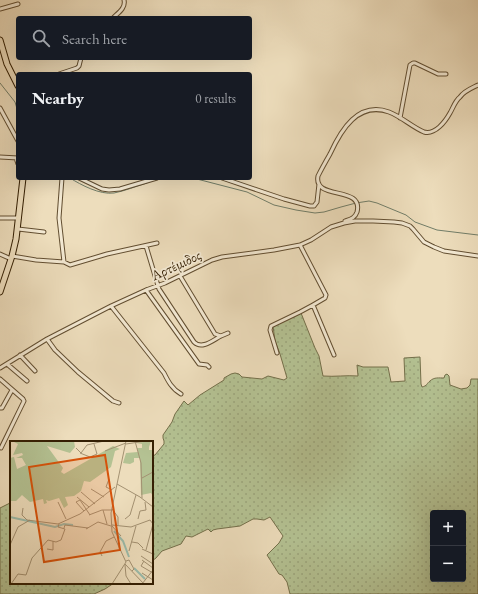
<!DOCTYPE html>
<meta charset="utf-8">
<style>
body{margin:0;font-family:"EB Garamond",serif;background:#20242c;color:#f1f3f6}
.controls{position:absolute;right:12px;bottom:12px;display:grid;overflow:hidden;border-radius:4px;box-shadow:0 4px 16px #0002}
.controls button{width:36px;height:36px;display:grid;place-items:center;padding:0;border:0;border-bottom:1px solid #363941;background:#171b24;color:#f1f3f6;font:20px sans-serif}
.list{margin:0;padding:0;list-style:none}
h2{display:flex;justify-content:space-between;align-items:center;height:52px;margin:0;padding:0 16px;font-size:17px}
h2 small{font-size:13px;font-weight:400;color:#9ea1a6}
.icon{flex:none;width:22px;height:22px;fill:none;stroke:currentColor;stroke-width:2;stroke-linecap:round;stroke-linejoin:round}
.map{position:relative;flex:none;width:478px;height:594px;overflow:hidden}
.search{position:absolute;background:#171b24;box-shadow:0 4px 16px #0002;left:16px;top:16px;width:236px;height:44px;display:flex;align-items:center;gap:10px;box-sizing:border-box;padding:0 14px;border-radius:4px;color:#9ea1a6;font-size:15px}
.panel{position:absolute;background:#171b24;box-shadow:0 4px 16px #0002;left:16px;top:72px;width:236px;height:108px;border-radius:4px}
.map>svg:first-child{display:block}
.grass{fill:url(#grass-dots);stroke:#74704b;fill-rule:evenodd}
.lines{fill:none;stroke-linecap:round;stroke-linejoin:round}
.stream{stroke:#717d68;stroke-width:1}
.street-casing{stroke:#624e31;stroke-width:5}
.primary-casing{stroke:#341f03;stroke-width:7}
.street{stroke:#f3e9d3;stroke-width:3}
.primary{stroke:#edddbc;stroke-width:5}
.labels{text-anchor:middle;dominant-baseline:central;stroke-width:3.5;stroke-linejoin:round;paint-order:stroke}
.street-label{font-size:14px;fill:#341f03;stroke:#f3e9d3}
.inset-river{fill:none;stroke:#9abcac;stroke-width:2}
.inset-road{fill:none;stroke:#a39172;stroke-width:1}
.view{fill:#d6530b;fill-opacity:0.15;stroke:#d6530b;stroke-width:2}
.inset-edge{fill:none;stroke:#341f03;stroke-width:2}
</style>
<div class="map">
<svg width="478" height="594" viewBox="0 0 478 594">
<defs>
<pattern id="grass-dots" width="8" height="8" patternUnits="userSpaceOnUse"><rect width="8" height="8" fill="#b4c293"/><path d="M2 2h.1M6 6h.1" fill="none" stroke="#9ba67d" stroke-width="1.8" stroke-linecap="round"/></pattern>
</defs>
<rect width="100%" height="100%" fill="#edddbc"/>
<filter id="stains"><feTurbulence type="fractalNoise" baseFrequency=".005" numOctaves="4"/><feColorMatrix values="0 0 0 0 .2 0 0 0 0 .09 0 0 0 0 .02 0 0 0 .5 -.17"/></filter>
<radialGradient id="worn" r=".72"><stop offset=".6" stop-color="#630" stop-opacity="0"/><stop offset="1" stop-color="#630" stop-opacity=".3"/></radialGradient>
<!-- grass -->
<path class="grass" d="M301 313 315 348 319 356 323 376C335 377 346 375 358 376L357 365 363 367H388L391 382 405 381 404 358 420 357 421 384 422 387C427 386 427 383 430 381 434 377 439 378 444 378L445 375 447 374 449 376 450 385 461 389 467 388 470 385 471 379H478V594H290L287 582 282 575 279 574 267 555 279 543 283 536 270 517 264 520 257 519H253L240 526 217 529 213 530 211 532 208 529 192 537 186 536 181 544 162 551 156 558 152 561V456L155 455 164 444V441L163 438V435L172 422 175 414 184 401 188 405 200 395 224 380V378L231 374 235 373 239 374 242 377 262 379 268 376 284 380 287 378 280 354 275 341 273 326ZM433 513H463V579H433Z
M10 503 11 504V583H114L105 589 94 594H0V508Z"/>
<g class="lines">
<!-- stream -->
<path class="stream" d="M0 83 15 102 18 112
M70 178C81 185 100 195 114 193 125 191 136 186 147 183
M193 178 247 192 274 205 296 210 315 213 324 212 341 207 356 203 369 201 377 203 406 215 415 222 437 230 478 235
M157 179 163 178"/>
<defs>
<path id="street" d="M0 9 18 4
M113 18C118 13 126 8 124 0
M59 74 77 68 79 66 81 58
M0 108 18 141
M400 118 410 65 413 63H415L438 74H446
M0 157 18 158
M16 158 18 164
M62 178 59 218 64 262
M79 178 102 189 109 190 120 189 157 178
M222 178 284 199 310 206H314L317 202 319 184
M0 218H19
M345 221C351 219 355 218 357 212 364 185 313 201 318 176 322 168 326 161 330 154 341 130 358 101 389 112 402 117 412 127 424 132 435 135 445 122 450 113 453 108 455 101 460 97 464 91 472 88 478 85
M18 229 44 232
M300 245 326 295 325 298 313 305 334 355
M146 246 159 289 194 342C202 350 213 340 221 336
M0 254 11 259
M12 256 36 260 64 262 70 265 107 254 157 243
M180 276 215 334 221 336 228 333
M146 290 199 364 207 365 209 367
M111 306 164 373C168 381 172 389 181 394
M47 339 55 350 78 372 113 401 119 403
M277 353 270 330 271 326 300 312 313 305
M20 355 35 371
M7 364 27 381
M0 368 47 339 111 306 146 290 165 283 212 260 222 257 274 250 300 245 311 240 331 227 344 223 355 221H373L394 222 402 223 410 226 413 229 424 242 434 247 444 251 478 256
M0 379 23 399 24 401 1 448
M0 408H2L12 390"/>
<path id="primary" d="M0 40 7 64 18 86
M0 292 12 256 16 239 23 178"/>
</defs>
<!-- street casing -->
<use href="#street" class="street-casing"/>
<!-- primary casing -->
<use href="#primary" class="primary-casing"/>
<!-- street -->
<use href="#street" class="street"/>
<!-- primary -->
<use href="#primary" class="primary"/>
</g>
<g class="labels">
<!-- street labels -->
<g class="street-label">
<text transform="translate(176 265) rotate(-25)">Αρτέμιδος</text>
</g>
</g>
<!-- overview -->
<g transform="translate(10 441)">
<rect width="143" height="143" fill="#edddbc"/>
<path d="M2 0H64L65 6 60 12 37 5 53 27 51 31 54 33 103 5 110 8 105 10 101 26 80 41 74 40 71 50 64 55 55 56 58 64 54 67 49 57 39 60 36 59 37 62 34 63 33 58 20 61 12 54 6 60H0V17L4 16 7 28 16 24 12 17H6L13 14 12 12 3 14 8 3ZM141 0 139 6V9H143V55L141 52 131 54 130 17H124V21L120 23 113 22 116 12 128 11 127 7H132V3L126 2Z" fill="#b4c293"/>
<path class="inset-river" d="M0 76 45 86 54 83 63 84M104 90 113 100 119 116M124 127 135 138"/>
<path class="inset-road" d="M125 0 131 22 132 57M116 3 136 0M66 7 71 12 77 4 94 0M95 10 116 2M70 12 80 16 87 13 84 3M132 37 143 31M99 38 96 46 102 49M107 43 130 56 143 66M81 48 94 56M71 51 85 63M67 56 79 66M48 61 56 78M66 61 70 59 80 74M66 61 74 70M13 67 12 74 17 79 48 83 70 73 105 46M102 68 108 76V84M93 69 97 83M79 74 92 69H102M115 78 120 74 126 54M128 78 130 70 136 69 135 61M102 84 121 86 140 79 143 83M102 85 111 95M54 87 55 84 78 87M76 88 88 81 101 85M122 101 128 102 133 107M0 104 8 86 20 79M37 108 43 109V100M132 108 143 113M136 109 143 83M119 110 126 85M92 115 90 111 96 100 104 96M131 115 143 123M132 119 143 127M116 120 119 119 124 128 122 130M134 120 131 125 143 132M115 123 134 143M115 124 116 135 121 143M132 132 143 139M1 143 8 133 16 134 22 117 38 99 46 101 51 99 55 88 48 86 49 83M102 143 116 121 102 91 101 72 116 0M132 143 143 129"/>
<path class="view" d="M95 14 110 109 34 121 19 26Z"/>
<rect width="143" height="143" class="inset-edge"/>
</g>
<rect width="100%" height="100%" filter="url(#stains)"/>
<rect width="100%" height="100%" fill="url(#worn)"/>
</svg>
<div class="controls">
<button>+</button>
<button>−</button>
</div>
<div class="search"><svg class="icon" aria-label="search" viewBox="0 0 24 24"><circle cx="10" cy="10" r="6"/><path d="M15 15l6 6"/></svg>Search here</div>
<section class="panel">
<h2>Nearby<small>0 results</small></h2>
<ul class="list">
</ul>
</section>
</div>
